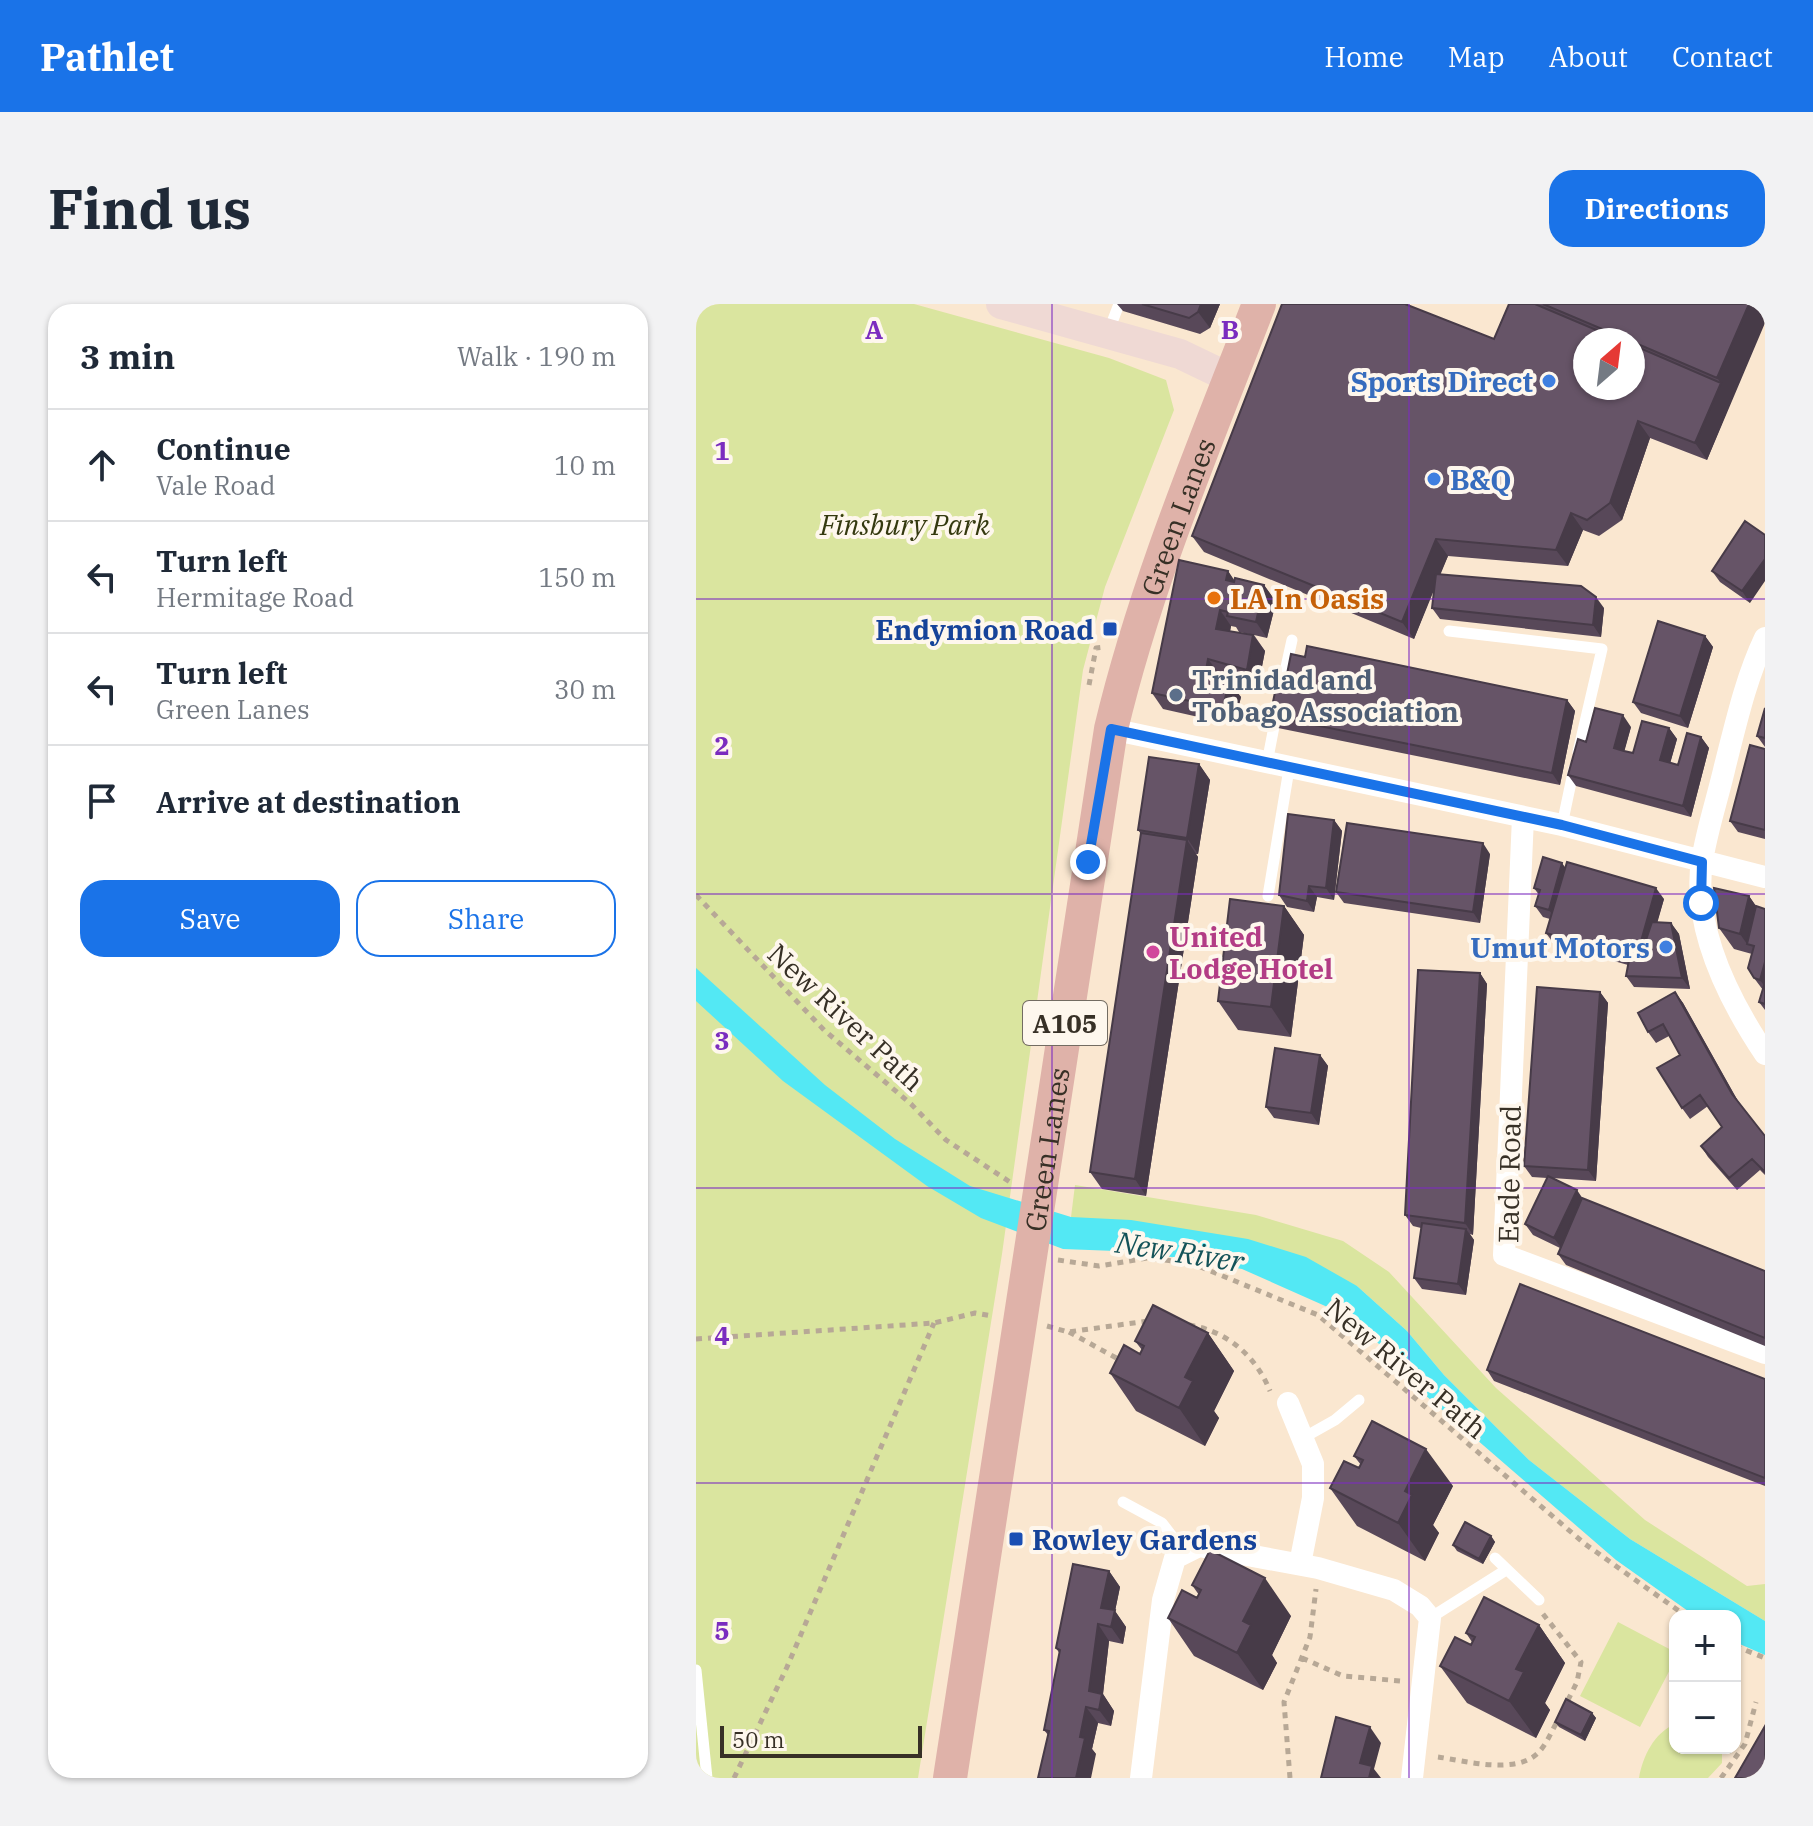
<!DOCTYPE html>
<meta charset="utf-8">
<style>
body{margin:0;font-family:"IBM Plex Serif",serif;background:#f2f2f3;color:#1f2937}
.controls{position:absolute;right:24px;bottom:24px;display:grid;overflow:hidden;border-radius:16px;box-shadow:0 2px 6px #0004}
.controls button{width:72px;height:72px;display:grid;place-items:center;padding:0;border:0;border-bottom:2px solid #e0e1e3;background:#fff;color:#1f2937;font:40px sans-serif}
.compass{position:absolute;left:877px;top:24px;width:72px;height:72px;border-radius:50%;background:#fff;box-shadow:0 2px 6px #0004;rotate:28deg}
.scale{position:absolute;left:24px;bottom:20px;width:202px;box-sizing:border-box;padding-left:8px;border:4px solid #373026;border-top:0;font-size:22px;line-height:28px;white-space:nowrap;color:#373026;-webkit-text-stroke:6px #fef7ed;paint-order:stroke}
.stop{position:absolute;width:24px;height:24px;margin:-18px;border:6px solid #1a73e8;border-radius:50%;background:#fff}
.stop.end{background:#1a73e8;border-color:#fff;box-shadow:0 2px 8px #0008}
.list{margin:0;padding:0;list-style:none}
h2{display:flex;justify-content:space-between;align-items:center;height:104px;margin:0;padding:0 32px;font-size:34px}
h2 small{font-size:26px;font-weight:400;color:#747a83}
.list li{display:grid;grid-template-columns:52px 1fr auto;gap:24px;align-items:center;box-sizing:border-box;height:112px;padding:0 32px;border-top:2px solid #e0e1e3}
.list b{display:block;font-size:30px;white-space:nowrap}
.list p{margin:0;font-size:26px;white-space:nowrap;color:#747a83}
.list em{font-size:26px;font-style:normal;color:#747a83}
.actions{display:flex;gap:16px;padding:24px 32px}
.actions a{flex:1;padding:18px 0;border:2px solid #1a73e8;border-radius:24px;text-align:center;font-size:28px;color:#1a73e8}
.actions .main{background:#1a73e8;color:#fff}
.icon{flex:none;width:44px;height:44px;fill:none;stroke:currentColor;stroke-width:2;stroke-linecap:round;stroke-linejoin:round}
.map{position:relative;flex:none;width:1069px;height:1474px;overflow:hidden;border-radius:24px}
header{display:flex;align-items:center;gap:48px;box-sizing:border-box;height:112px;padding:0 40px;background:#1a73e8;color:#fff}
header strong{font-size:38px}
nav{display:flex;gap:44px;margin-inline-start:auto;font-size:28px}
.intro{display:flex;align-items:center;justify-content:space-between;box-sizing:border-box;height:192px;padding:0 48px}
h1{margin:0;font-size:56px}
.button{padding:20px 36px;border-radius:24px;background:#1a73e8;color:#fff;font-size:28px;font-weight:700}
main{display:flex;gap:48px;padding:0 48px}
aside{flex:1;background:#fff;border-radius:24px;box-shadow:0 2px 6px #0004}
.map>svg:first-child{display:block}
.green{fill:#dae59f}
.water{fill:#53e8f4}
.lines{fill:none;stroke-linecap:round;stroke-linejoin:round}
.path{stroke:#b7a896;stroke-width:5;stroke-dasharray:6 6;stroke-linecap:butt}
.service{stroke:#fff;stroke-width:11}
.minor{stroke:#fff;stroke-width:22}
.secondary{stroke:#efd9d4;stroke-width:30}
.primary{stroke:#dfb2a9;stroke-width:34}
.wall{fill:#584859;fill-rule:evenodd}
.shaded-wall{fill:#473b48}
.building{fill:#665467;stroke:#473b48;stroke-width:2}
.route{stroke:#1a73e8;stroke-width:10}
.grid{fill:none;stroke:#7b2cbf;stroke-width:2;stroke-opacity:0.55}
.shop-dot{fill:#3f7fe0;stroke:#fef7ed;stroke-width:3}
.food-dot{fill:#e8710a;stroke:#fef7ed;stroke-width:3}
.transit-dot{fill:#1a4fb4;stroke:#fef7ed;stroke-width:3}
.service-dot{fill:#5c6f8a;stroke:#fef7ed;stroke-width:3}
.hotel-dot{fill:#d1479c;stroke:#fef7ed;stroke-width:3}
.labels{text-anchor:middle;dominant-baseline:central;stroke-width:8;stroke-linejoin:round;paint-order:stroke}
.shield{fill:#fef7ed;stroke:#736c62;stroke-width:2}
.shield-label{font-size:26px;font-weight:bold;fill:#373026}
.shop-label{font-size:28px;font-weight:bold;fill:#366cbe;stroke:#fef7ed;text-anchor:end}
.street-label{font-size:28px;fill:#373026;stroke:#fef7ed}
.park-label{font-size:28px;font-style:italic;fill:#34390f;stroke:#fef7ed}
.food-label{font-size:28px;font-weight:bold;fill:#c56008;stroke:#fef7ed;text-anchor:start}
.transit-label{font-size:28px;font-weight:bold;fill:#164399;stroke:#fef7ed;text-anchor:end}
.service-label{font-size:28px;font-weight:bold;fill:#4e5e75;stroke:#fef7ed;text-anchor:start}
.hotel-label{font-size:28px;font-weight:bold;fill:#b23c85;stroke:#fef7ed;text-anchor:start}
.water-label{font-size:30px;font-style:italic;fill:#145359;stroke:#fef7ed}
.grid-label{font-size:26px;text-anchor:middle;font-weight:bold;fill:#7b2cbf;stroke:#fef7ed;stroke-width:8;stroke-linejoin:round;paint-order:stroke}
</style>
<header>
<strong>Pathlet</strong>
<nav><a>Home</a><a>Map</a><a>About</a><a>Contact</a></nav>
</header>
<div class="intro"><h1>Find us</h1><a class="button">Directions</a></div>
<main>
<aside>
<h2>3 min<small>Walk · 190 m</small></h2>
<ul class="list">
<li><svg class="icon" aria-label="ahead" viewBox="0 0 24 24"><path d="M12 20V5M6 11l6-6 6 6"/></svg><div><b>Continue</b><p>Vale Road</p></div><em>10 m</em></li>
<li><svg class="icon" aria-label="left" viewBox="0 0 24 24"><path d="M17 20v-9H6M10 6l-5 5 5 5"/></svg><div><b>Turn left</b><p>Hermitage Road</p></div><em>150 m</em></li>
<li><svg class="icon" aria-label="left" viewBox="0 0 24 24"><path d="M17 20v-9H6M10 6l-5 5 5 5"/></svg><div><b>Turn left</b><p>Green Lanes</p></div><em>30 m</em></li>
<li><svg class="icon" aria-label="arrive" viewBox="0 0 24 24"><path d="M6 21V4h12l-3 4 3 4H6"/></svg><div><b>Arrive at destination</b></div></li>
</ul>
<div class="actions"><a class="main">Save</a><a>Share</a></div>
</aside>
<div class="map">
<svg width="1069" height="1474" viewBox="0 0 1069 1474">
<rect width="100%" height="100%" fill="#fae7d0"/>
<!-- green -->
<path class="green" d="M0 0H218L413 54 470 76 478 106 409 283 387 366 306 950 222 1474H0Z
M379 881 560 911 647 937 693 968 800 1084 949 1216 1051 1282 1069 1280V1317L934 1235 833 1156 748 1071 711 1027 661 982 375 913Z
M922 1318 979 1348V1356L944 1423 884 1392Z
M979 1420V1444H1026V1459L1012 1474H943C947 1452 958 1429 979 1420Z"/>
<!-- water -->
<path class="water" d="M0 664 129 781 199 835 274 882 375 913 435 916 552 935 610 953 661 982 711 1027 748 1071 833 1156 934 1235 1069 1317V1351L1039 1338V1312H999L920 1256 728 1090 693 1048 645 1009 546 965 446 948 367 945 285 914 231 882 87 777 0 697Z"/>
<g class="lines">
<!-- path -->
<path class="path" d="M393 381 400 344 409 343
M0 591 128 726 215 800 250 836 317 880
M362 956 403 962 451 954 495 959 622 1011 889 1240 990 1312
M493 1021C531 1027 560 1052 574 1087
M351 1022 372 1028 452 1017
M373 1028 424 1056
M0 1035 238 1019 279 1009 296 1012
M847 1310 885 1358 881 1378 870 1400
M1039 1342 1069 1354
M606 1354 647 1372 705 1377
M742 1453C770 1457 819 1471 842 1449 851 1440 856 1426 862 1416
M38 1474 91 1363 238 1019
M594 1474 588 1398 614 1333 620 1285
M1025 1474 1049 1440 1060 1398"/>
<!-- service -->
<path class="service" d="M412 29 423 0
M753 327 906 345 882 448
M585 386 596 336
M571 459 581 407
M866 521 878 464
M572 592 593 465
M607 1134 639 1116 663 1096
M427 1198 466 1219 489 1249
M799 1254 843 1296
M734 1314 810 1266
M0 1366 11 1474"/>
<!-- minor -->
<path class="minor" d="M1069 334C1050 374 1040 419 1029 462 1022 493 1011 525 1006 557 996 624 1033 696 1069 750
M415 425 866 521 1069 573
M827 513 808 951 1069 1049
M592 1099 617 1160V1194L604 1260
M445 1474 467 1296 479 1254 503 1242 622 1264 698 1286 724 1302 734 1314 716 1474"/>
<!-- secondary -->
<path class="secondary" d="M305 0 484 50 534 74"/>
<!-- primary -->
<path class="primary" id="s1" d="M254 1474 415 425C450 278 509 140 563 0"/>
</g>
<!-- wall -->
<path class="wall" d="M421 0H524L514 24 504 30 427 7Z
M813 0H1069L1036 95 1011 156 954 134 926 216 903 232 887 226 872 262 752 252 744 270 908 304 905 333 744 315 736 304 738 284 718 335 508 248 496 232 798 35ZM889 36H937V84Z
M1049 217 1054 299 1024 278 1016 267Z
M532 267 538 277 568 281 580 298 571 334 558 331 569 347 562 383 524 371 523 375 545 393 538 421 467 405 456 389ZM535 322 540 323 543 328 553 330 534 328Z
M1009 332 1017 343 992 424 945 409 937 398Z
M590 375 871 396 879 407 864 481 582 424 574 412Z
M1069 404V443L1061 432Z
M935 423 928 447 937 449 973 424 981 435 974 459 982 461 1005 433 1013 444 995 513 880 482 872 471 890 438Z
M1069 445V535L1042 528 1034 517Z
M503 460 514 476 502 550H500L502 553 450 892 406 885 394 868 445 530 442 526Z
M638 516 646 527 638 596 621 593 618 608 591 603 583 591Z
M794 550 784 619 648 599 640 588Z
M869 563 968 595 961 618 975 619 983 630 994 685 938 683 930 672 932 661 858 640 850 629 854 615 847 613 839 602 843 591 838 584Z
M1053 592 1060 602 1069 605V706L1063 698 1067 686 1058 674 1056 650 1038 645 1023 624Z
M588 602 608 631 595 733 542 726 522 697Z
M784 669 791 680 777 931 774 930 778 936 770 991 726 985 718 974 725 924 717 922 709 911Z
M904 688 912 699 900 877 856 874 886 894 1069 967V1042L870 961 862 950 864 944 837 931 829 920 851 874 836 873 828 862Z
M979 688 987 699 1042 797 1069 832V871L1064 866 1041 886 1012 853 1005 842 1026 823 1012 802 994 815 986 804 984 751 973 732 960 739 952 728Z
M624 751 632 762 623 821 578 814 570 803Z
M512 1029 538 1067 518 1107 523 1114 509 1142 440 1107 414 1069 444 1050 446 1046 439 1037Z
M791 1066 1069 1075V1182L798 1077Z
M658 1152 757 1182 737 1221 743 1229 729 1257 661 1222 634 1184 663 1164 665 1161Z
M795 1232 799 1238 787 1260 761 1247 757 1241Z
M413 1267 424 1283 419 1307 430 1323 427 1340 413 1337 407 1390 418 1407 415 1422 402 1419 396 1445 400 1450 352 1431 348 1426 364 1350 360 1344Z
M496 1281 595 1312 576 1351 581 1359 567 1386 498 1352 472 1314 501 1294 503 1291Z
M843 1321 869 1359 849 1399 854 1406 840 1434 771 1399 744 1362 775 1341 776 1338 770 1329Z
M896 1409 900 1414 889 1437 863 1423 859 1418Z"/>
<!-- shaded-wall -->
<path class="shaded-wall" d="M505 0H524L514 24 502 8Z
M1053 0H1069V19L1011 156 999 139 1025 79 1021 74Z
M942 117 954 134 926 216 914 199Z
M875 209 887 226 872 262 860 246Z
M740 235 752 252 718 335 706 318Z
M1069 255V277L1054 299 1046 287Z
M532 267 543 283 530 276Z
M568 281 580 298 571 334 560 318Z
M900 293 908 304 905 333 897 321Z
M524 306 535 322 531 342 520 325Z
M557 331 569 347 562 383 551 366Z
M1009 332 1017 343 992 424 984 412Z
M512 355 524 371 520 388 509 372Z
M533 377 545 393 538 421 527 404Z
M871 396 879 407 864 481 856 469Z
M927 411 935 423 926 456 918 444Z
M973 424 981 435 972 467 964 456Z
M1005 433 1013 444 995 513 987 502Z
M503 460 514 476 502 550 491 534Z
M638 516 646 527 638 596 630 584Z
M491 536 502 553 450 892 439 875Z
M787 539 794 550 784 619 777 608Z
M866 559 874 570 861 617 853 606Z
M613 582 621 593 618 608 611 597Z
M960 584 968 595 948 666 940 655Z
M1053 592 1068 614 1058 642 1051 640 1044 630Z
M588 602 608 631 595 733 575 703Z
M975 619 983 630 994 685 986 674Z
M1069 658V683L1064 676Z
M784 669 791 680 777 931 769 919Z
M904 688 912 699 900 877 892 866Z
M979 688 987 699 1044 801 1036 790Z
M624 751 632 762 623 821 615 809Z
M881 886 889 898 866 945 858 934Z
M770 925 778 936 770 991 762 980Z
M512 1029 538 1067 518 1107 523 1114 509 1142 483 1104 489 1073Z
M730 1145 757 1182 737 1221 743 1229 729 1257 702 1219 709 1187Z
M795 1232 799 1238 787 1260 783 1255Z
M413 1267 424 1283 419 1307 430 1323 427 1340 415 1323 405 1304Z
M569 1274 595 1312 576 1351 581 1359 567 1386 541 1349 547 1317Z
M402 1320 413 1337 407 1390 418 1407 415 1422 403 1406 393 1387Z
M843 1321 869 1359 849 1399 854 1406 840 1434 813 1397 820 1365Z
M390 1403 402 1419 396 1445 400 1450 395 1474H380L384 1433Z
M896 1409 900 1414 889 1437 885 1431Z
M674 1423 685 1439 678 1465 685 1474H673L664 1459Z"/>
<!-- building -->
<path class="building" d="M446 0H505L502 8 493 14Z
M586 0H709L798 35 813 0H839L924 36H889V84H937V41L1025 79 999 139 942 117 914 199 891 216 875 209 860 246 740 235 706 318 496 232Z
M847 0H1053L1021 74 937 38V36H932Z
M1049 217 1069 231V255L1046 287 1016 267Z
M483 256 532 267 530 276 538 278 539 274 568 281 560 318 531 312 532 308 524 306 520 325 557 331 551 366 512 355 509 372 533 377 527 404 456 389Z
M740 270 885 282 900 293 897 321 736 304Z
M962 317 1009 332 984 412 937 398Z
M611 342 871 396 856 469 574 412 582 374 590 375 595 350 609 353Z
M899 404 927 411 918 444 928 447 937 449 946 417 973 424 964 456 975 459 982 461 991 429 1005 433 987 502 872 471 882 435 890 438Z
M1069 404V434L1061 432Z
M1054 441 1069 445V526L1034 517Z
M453 453 503 460 491 534 442 526Z
M592 510 638 516 630 584 613 582 611 597 583 591Z
M651 519 787 539 777 608 640 588Z
M445 529 491 536 439 875 394 868Z
M847 553 866 559 853 606 839 602 844 586 838 584Z
M871 558 960 584 940 655 850 629Z
M1018 584 1053 592 1044 630 1023 624Z
M534 595 588 602 575 703 522 697Z
M1060 602 1069 605V658L1064 676 1058 674 1052 664 1058 642 1051 640Z
M956 618 975 619 986 674 930 672 933 656 943 657Z
M722 666 784 669 769 919 709 911Z
M1069 678V700L1063 698Z
M841 683 904 688 892 866 828 862Z
M979 688 1036 790 1069 832V868L1056 855 1033 874 1005 842 1026 823 1004 791 986 804 961 764 984 751 967 720 952 728 942 709Z
M579 744 624 751 615 809 570 803Z
M852 872 881 886 858 934 829 920Z
M886 894 1069 967V1034L862 950Z
M726 919 770 925 762 980 718 974Z
M824 980 1069 1075V1174L791 1066Z
M457 1001 512 1029 489 1073 497 1077 483 1104 414 1069 428 1041 444 1050 448 1042 439 1037Z
M676 1117 730 1145 709 1187 716 1191 702 1219 634 1184 648 1157 663 1164 667 1156 658 1152Z
M769 1218 795 1232 783 1255 757 1241Z
M514 1246 569 1274 547 1317 555 1321 541 1349 472 1314 486 1286 501 1294 505 1286 496 1281Z
M377 1260 413 1267 405 1304 419 1306 415 1323 402 1320 393 1387 406 1390 403 1406 390 1403 384 1433 389 1434 380 1474H342L353 1427 348 1426 364 1346 360 1344Z
M788 1293 843 1321 820 1365 828 1368 813 1397 744 1362 759 1333 775 1341 779 1333 770 1329Z
M870 1395 896 1409 885 1431 859 1418Z
M640 1413 674 1423 664 1459 676 1462 673 1474H625Z
M1069 1422V1474H1039Z"/>
<g class="lines">
<!-- route -->
<path class="route" d="M392 558 415 425 866 521 1006 558 1005 599"/>
</g>
<!-- grid -->
<path class="grid" d="M356 0V1474M713 0V1474M0 295H1069M0 590H1069M0 884H1069M0 1179H1069"/>
<!-- markers -->
<g class="shop-dot">
<circle cx="853" cy="77" r="8"/>
<circle cx="738" cy="175" r="8"/>
<circle cx="970" cy="643" r="8"/>
</g>
<circle class="food-dot" cx="518" cy="294" r="8"/>
<g class="transit-dot">
<rect x="406" y="317" width="16" height="16" rx="4"/>
<rect x="312" y="1227" width="16" height="16" rx="4"/>
</g>
<circle class="service-dot" cx="480" cy="391" r="8"/>
<circle class="hotel-dot" cx="457" cy="648" r="8"/>
<g class="labels">
<!-- shield labels -->
<rect class="shield" x="327" y="697" width="84" height="44" rx="6"/>
<g class="shield-label">
<text x="369" y="719">A105</text>
</g>
<!-- shop labels -->
<g class="shop-label">
<text x="837" y="77">Sports Direct</text>
<text x="754" y="175" text-anchor="start">B&amp;Q</text>
<text x="954" y="643">Umut Motors</text>
</g>
<!-- street labels -->
<g class="street-label">
<text stroke="none"><textPath href="#s1" startOffset="1284">Green Lanes</textPath></text>
<text transform="translate(150 713) rotate(43)">New River Path</text>
<text stroke="none"><textPath href="#s1" startOffset="636">Green Lanes</textPath></text>
<text transform="translate(813 870) rotate(-89)">Eade Road</text>
<text transform="translate(710 1064) rotate(40)">New River Path</text>
</g>
<!-- park labels -->
<g class="park-label">
<text x="209" y="220">Finsbury Park</text>
</g>
<!-- food labels -->
<g class="food-label">
<text x="534" y="294">LA In Oasis</text>
</g>
<!-- transit labels -->
<g class="transit-label">
<text x="398" y="325">Endymion Road</text>
<text x="336" y="1235" text-anchor="start">Rowley Gardens</text>
</g>
<!-- service labels -->
<g class="service-label">
<text x="496" y="375">Trinidad and<tspan x="496" dy="32">Tobago Association</tspan></text>
</g>
<!-- hotel labels -->
<g class="hotel-label">
<text x="473" y="632">United<tspan x="473" dy="32">Lodge Hotel</tspan></text>
</g>
<!-- water labels -->
<g class="water-label">
<text transform="translate(484 947) rotate(9)">New River</text>
</g>
</g>
<g class="grid-label">
<text x="178" y="35">A</text>
<text x="534" y="35">B</text>
<text x="26" y="156">1</text>
<text x="26" y="451">2</text>
<text x="26" y="746">3</text>
<text x="26" y="1041">4</text>
<text x="26" y="1336">5</text>
</g>
</svg>
<div class="controls">
<button>+</button>
<button>−</button>
</div>
<svg class="compass" viewBox="-18 -18 36 36"><path d="M0-13l5 13h-10z" fill="#e53935"/><path d="M0 13l5-13h-10z" fill="#747a83"/></svg>
<div class="scale">50 m</div>
<div class="stop" style="left:1005px;top:599px"></div>
<div class="stop end" style="left:392px;top:558px"></div>
</div>
</main>
